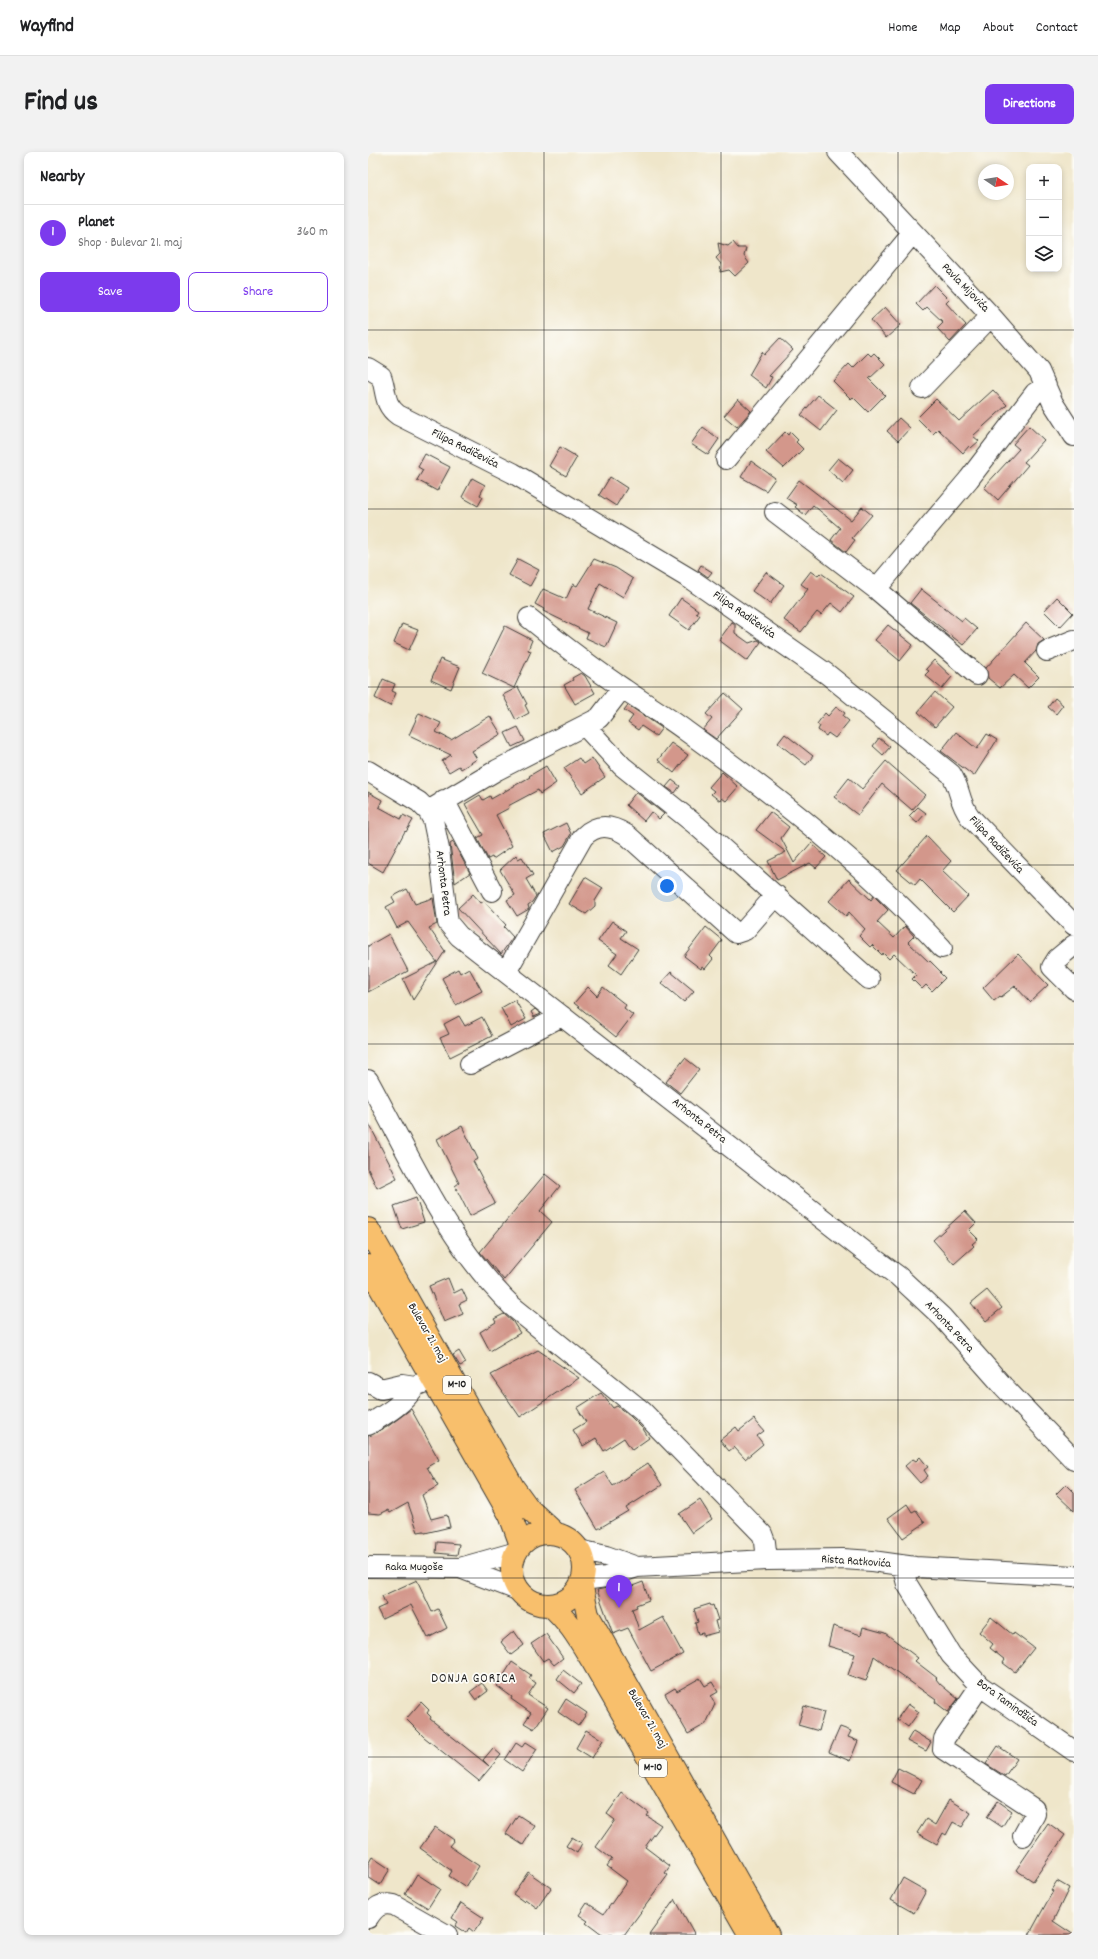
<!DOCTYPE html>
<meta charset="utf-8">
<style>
body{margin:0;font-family:Dekko,sans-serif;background:#f2f2f2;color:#202124}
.controls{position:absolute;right:12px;top:12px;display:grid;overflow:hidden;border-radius:8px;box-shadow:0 2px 6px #0003}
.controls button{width:36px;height:36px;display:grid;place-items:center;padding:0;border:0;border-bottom:1px solid #e0e0e0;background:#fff;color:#202124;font:20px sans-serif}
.compass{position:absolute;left:610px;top:12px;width:36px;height:36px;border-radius:50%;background:#fff;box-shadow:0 2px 6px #0003;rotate:102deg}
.you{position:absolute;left:299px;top:734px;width:14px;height:14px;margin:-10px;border:3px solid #fff;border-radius:50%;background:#1a73e8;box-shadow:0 0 0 6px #1a73e833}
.badge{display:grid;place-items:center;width:26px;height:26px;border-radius:50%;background:#7c3aed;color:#fff;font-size:13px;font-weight:700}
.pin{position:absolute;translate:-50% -33px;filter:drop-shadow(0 1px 2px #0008)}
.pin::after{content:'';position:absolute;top:21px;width:14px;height:12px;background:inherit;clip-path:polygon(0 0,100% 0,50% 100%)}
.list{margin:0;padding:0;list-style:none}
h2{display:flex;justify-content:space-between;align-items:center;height:52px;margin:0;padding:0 16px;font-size:17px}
h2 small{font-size:13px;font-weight:400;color:#757577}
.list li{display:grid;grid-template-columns:26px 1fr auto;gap:12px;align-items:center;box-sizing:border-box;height:56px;padding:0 16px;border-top:1px solid #e0e0e0}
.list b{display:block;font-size:15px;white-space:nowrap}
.list p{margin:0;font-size:13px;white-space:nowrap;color:#757577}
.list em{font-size:13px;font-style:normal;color:#757577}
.actions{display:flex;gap:8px;padding:12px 16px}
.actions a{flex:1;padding:9px 0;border:1px solid #7c3aed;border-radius:8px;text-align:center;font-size:14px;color:#7c3aed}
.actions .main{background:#7c3aed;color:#fff}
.icon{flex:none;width:22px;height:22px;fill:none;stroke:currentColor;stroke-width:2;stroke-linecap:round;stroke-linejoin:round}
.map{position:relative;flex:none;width:706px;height:1783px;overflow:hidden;border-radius:8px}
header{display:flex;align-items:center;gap:24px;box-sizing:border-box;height:56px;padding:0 20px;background:#fff;border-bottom:1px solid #e0e0e0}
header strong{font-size:19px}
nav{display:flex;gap:22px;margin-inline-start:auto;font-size:14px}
.intro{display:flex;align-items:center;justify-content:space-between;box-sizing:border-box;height:96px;padding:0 24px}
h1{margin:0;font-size:28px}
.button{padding:10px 18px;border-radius:8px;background:#7c3aed;color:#fff;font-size:14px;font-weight:700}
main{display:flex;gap:24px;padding:0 24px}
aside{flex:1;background:#fff;border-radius:8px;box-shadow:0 2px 6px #0003}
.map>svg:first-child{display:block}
.building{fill:#d3978b}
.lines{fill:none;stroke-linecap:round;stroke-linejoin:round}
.minor-casing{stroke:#3c3a36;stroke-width:22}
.major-casing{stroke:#3c3a36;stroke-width:24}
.minor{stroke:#fff;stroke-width:20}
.major{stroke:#f8bf6c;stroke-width:22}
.grid{fill:none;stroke:#1c1c1c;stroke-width:1;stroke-opacity:0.55}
.labels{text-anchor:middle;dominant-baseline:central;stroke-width:3.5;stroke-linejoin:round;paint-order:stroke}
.shield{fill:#fdfcf7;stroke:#605f5e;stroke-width:1}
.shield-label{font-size:11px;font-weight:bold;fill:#1c1c1c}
.street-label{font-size:12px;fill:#1c1c1c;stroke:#fdfcf7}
.neighbourhood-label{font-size:13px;letter-spacing:1px;fill:#1c1c1c;stroke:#fdfcf7}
</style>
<header>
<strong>Wayfind</strong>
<nav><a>Home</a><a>Map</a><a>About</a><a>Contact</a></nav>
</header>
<div class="intro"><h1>Find us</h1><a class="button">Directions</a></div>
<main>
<aside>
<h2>Nearby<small></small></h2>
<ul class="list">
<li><span class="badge">1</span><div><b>Planet</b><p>Shop · Bulevar 21. maj</p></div><em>360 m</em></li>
</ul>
<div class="actions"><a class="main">Save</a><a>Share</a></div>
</aside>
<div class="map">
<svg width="706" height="1783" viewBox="0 0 706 1783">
<rect width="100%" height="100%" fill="#fdfcf7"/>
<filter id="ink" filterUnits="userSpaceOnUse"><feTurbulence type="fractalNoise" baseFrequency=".025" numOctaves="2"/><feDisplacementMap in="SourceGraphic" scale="8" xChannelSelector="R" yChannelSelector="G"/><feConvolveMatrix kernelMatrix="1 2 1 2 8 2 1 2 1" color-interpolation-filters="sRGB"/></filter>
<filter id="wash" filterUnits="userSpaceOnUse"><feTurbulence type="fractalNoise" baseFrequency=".012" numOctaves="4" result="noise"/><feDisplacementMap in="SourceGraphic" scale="16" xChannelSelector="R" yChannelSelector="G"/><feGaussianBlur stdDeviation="0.9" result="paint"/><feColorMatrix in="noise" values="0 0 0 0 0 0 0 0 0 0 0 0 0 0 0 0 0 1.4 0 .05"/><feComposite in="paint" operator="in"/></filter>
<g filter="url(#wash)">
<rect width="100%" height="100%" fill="#efe6ca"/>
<g id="blocks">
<!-- building -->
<path class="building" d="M365 90 370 96H378L376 104 381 111 367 124 361 118 352 120 353 112 348 106 352 102 350 91 360 94Z
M566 133 581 148 578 151 598 173 582 190 569 176 575 170 559 155 555 159 548 152Z
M517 155 533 173 518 186 503 168Z
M412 186 425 198 401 224 404 225 398 236 381 223 394 200 396 203Z
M500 201 503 204 506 201 517 212 501 227 517 243 500 260 485 245 483 247 465 229 481 212 485 216Z
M625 238 639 253 605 284 611 289 603 296 601 294 595 301 570 277 565 282 549 266 568 247 591 269Z
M450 243 469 258 453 279 433 263Z
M370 247 383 259 369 275 356 264Z
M531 266 542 276 530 289 519 279Z
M661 274 676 288 656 310 660 313 630 348 616 335 651 297 645 292Z
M335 275 351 287 340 303 323 292Z
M417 280 420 283 422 280 430 288 428 290 435 297 416 316 398 300Z
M192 295 209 305 198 324 181 314Z
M57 302 82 315 69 339 49 328 55 318 50 315Z
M470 306 485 318 475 331 460 318Z
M383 309 407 326 398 339 373 325Z
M242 325 259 336 248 354 231 343Z
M104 326 117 333 112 343 115 345 110 354 94 345Z
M431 328 483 368 494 355 504 363 484 386 487 388 478 400 463 388 472 376 445 353 437 363 427 355 429 353 418 346Z
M150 407 171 418 162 434 141 423Z
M226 407 248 416 265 427 255 445 232 431 220 457 249 471 238 495 218 486 220 481 175 459 176 457 167 452 175 437 198 447 205 432 209 434Z
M333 413 344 420 340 425 330 418Z
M443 419 450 424 453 421 486 445 474 460 463 451 453 463 449 460 433 480 416 468 440 437 433 432Z
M398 420 416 433 402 452 384 439Z
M553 437 585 462 594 469 596 466 609 477 595 493 542 451Z
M689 445 705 461 692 475 676 459Z
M313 446 330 458 328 461 332 463 321 478 301 464Z
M364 470 367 472V481L381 491 390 488 393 490 379 509 351 488Z
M658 471 676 488 670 492 668 499 657 511 671 525 660 536 646 523 632 536 620 526 618 516Z
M34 472 50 478 41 498 26 491Z
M520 473 545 493 532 509 507 488Z
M137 474 164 488 160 498 163 499 146 536 114 521Z
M72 507 92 515 83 537 63 528Z
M566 508 584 525 574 537 557 523 561 519 558 517Z
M213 521 217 524 227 541 207 552 196 533 205 528 204 526Z
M15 527 27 532 24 539 28 541 22 554 7 546Z
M150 535 159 552 157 553 161 561 148 568 135 543Z
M567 540 584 555 567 575 550 560Z
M357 541 375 557 348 587 335 578 344 567 338 562Z
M687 546 695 553 688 562 680 555Z
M260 553 294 576 288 584 273 574 270 578 260 571 265 564 256 558Z
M468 555 477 561 475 564 481 569 467 586 460 581 458 584 450 578 452 574 449 572 457 561 460 564Z
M51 561 73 571 68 580 83 588 122 564 133 582 104 599 109 607 93 617 91 614 81 620 74 609 83 603 41 583Z
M150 575 157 589 144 595 137 581Z
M588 580 609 597 619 582 629 588 606 624 573 599Z
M417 582 445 604 438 613 410 591Z
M511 586 522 595 515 603 505 594Z
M303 591 320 603 306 621 290 608Z
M211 606 215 612 224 606 237 625 214 641 196 616Z
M518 609 557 643 544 658 514 632 490 663 466 645 481 626 494 637Z
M178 614 188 631 172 642 170 638 140 654 141 656 128 663 144 694 125 707 124 705 120 707 109 686 115 683 97 652 112 643 115 648 122 644 123 647 162 625 161 624Z
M354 620 370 635 358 649 354 646 352 649 343 642 346 639 341 635Z
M304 628 312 634 307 641 298 635Z
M0 640 14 648 11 655 33 667 35 663 45 668 38 680 37 679 15 720 0 711Z
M268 640 296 662 291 667 283 660 276 669 258 653Z
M550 655 558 661 549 671 541 664Z
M402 660 421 675 413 686 426 711 443 691 458 705 448 716 442 711 409 728 400 709 418 700 388 678Z
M198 671 203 682 196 694 185 700 176 682Z
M559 684 583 709 574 719 600 744 585 760 552 727 547 733 529 718Z
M85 690 102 721 87 731 82 692Z
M148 703 150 707 154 705 165 723 158 727 168 744 164 750 160 753 161 757 149 764 139 748 147 743 132 718Z
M217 725 235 736 227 749V754L218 762 201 752Z
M481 727 503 748 506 744 520 758 509 770 526 786 537 774 546 784 540 790 561 810 562 809 573 820 572 821 577 826 564 839 558 833 554 837 544 827 548 823 526 802 521 807 515 801 514 803 504 793 502 795 491 784 497 777 481 760 478 764 461 749Z
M39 737 47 752 65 746 69 772 61 776 77 799 45 848 35 827 69 810 40 770 29 776 18 755 27 750 24 745Z
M105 742 113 751 116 749 138 773 136 775 145 785 133 802 90 756Z
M244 769 258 779 253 786 270 797 253 822 241 813 249 802 230 789Z
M338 775 354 788 342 804 345 807 337 817 334 815 333 817 316 804Z
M21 782 40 819 0 840V794Z
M650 802 680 833 662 850 647 834 633 845 632 844 626 849 615 836Z
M101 816 114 839 88 853 74 826 90 817 92 821Z
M303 820 326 839 316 850 293 831Z
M220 835 229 844 235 835 258 853 256 856 265 863 248 885 206 851Z
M147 848 158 867 143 875 133 856Z
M167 857 173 862 166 865 163 860Z
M91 864 97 874 114 865 124 884 82 905 72 886 81 882 76 872Z
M317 906 331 917 312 941 298 930Z
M0 970 29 1026 9 1036 0 1017Z
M94 974 110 1007 105 1009 127 1051 102 1064 87 1034 91 1031 69 987Z
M177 1022 192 1034 172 1059 184 1070 136 1128 112 1100Z
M48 1046 56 1070 34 1077 26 1054Z
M597 1059 608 1071 601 1078 610 1087 604 1092 606 1094 586 1112 565 1088Z
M80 1126 86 1141 94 1137 99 1148 91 1152 95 1162 76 1170 61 1134Z
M619 1138 634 1156 618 1169 603 1151Z
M136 1162 145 1170 152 1181 122 1199 112 1180 128 1170 126 1167Z
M170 1198 211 1226 152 1265 123 1223Z
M91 1199 98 1211 92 1214 85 1203Z
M233 1241 245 1256 249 1254 262 1264 275 1277 281 1286 264 1298 256 1286 236 1299 228 1286 215 1294 205 1278 218 1270 209 1256Z
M43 1257 71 1308 59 1315 70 1334 54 1343 63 1367 79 1363 82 1375 57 1381 56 1379 50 1380 40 1351 22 1361 20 1358 12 1362 0 1361V1284L19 1275Z
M386 1267 396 1279 389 1284 395 1292 377 1307 366 1295 361 1299 352 1288 368 1275 371 1279Z
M552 1305 560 1315 556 1318 560 1324 552 1331 537 1314 545 1307 548 1309Z
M280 1311 294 1333 258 1356 260 1359 230 1377 207 1338 236 1320 245 1334Z
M698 1332 706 1340V1359L688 1342Z
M332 1348 344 1367 324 1381 311 1362Z
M539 1352 544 1360 548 1358 557 1371 535 1386 520 1366Z
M69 1390 91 1392 89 1403 68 1401Z
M49 1428 64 1460 70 1457 79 1476 60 1486 43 1453 14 1467 9 1457 18 1453 14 1444Z
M275 1430 281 1448 268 1453 269 1455 264 1457 271 1478 295 1465 315 1502 283 1519 260 1476 245 1482 229 1438 249 1434 250 1436 258 1433 259 1436Z
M342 1452 343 1454 345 1453 350 1468 347 1469 350 1480 335 1484V1481L330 1482 327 1471 330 1470 326 1457Z
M623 1465 645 1483 646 1481 666 1496 647 1520 635 1511 637 1508 622 1496 625 1492 611 1480Z
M465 1474 493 1483 495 1475 517 1481 550 1506 547 1509 569 1526 568 1527 572 1532 590 1547 580 1560 567 1550 568 1548 506 1504 498 1529 480 1523 487 1502 460 1494Z
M146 1479 156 1493 143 1503 133 1490Z
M178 1482 195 1506 186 1513 180 1506 175 1509 163 1492Z
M144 1510 163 1523 161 1526 168 1531 160 1543 180 1556 166 1577 156 1571 163 1561 143 1547 144 1545 129 1534Z
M195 1518 213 1532 206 1541 189 1527Z
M332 1526 337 1534 344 1530 350 1540 343 1544 347 1552 338 1572 320 1582 297 1542 307 1536 309 1539Z
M114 1531 120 1539 108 1548 102 1540Z
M198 1547 219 1561 210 1574 190 1560Z
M53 1550 61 1558 59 1561 63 1565 62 1567 121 1614 115 1608 125 1596 133 1603 111 1629 56 1585 38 1567Z
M540 1552 551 1560 540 1575 529 1567Z
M436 1554 456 1560 451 1579 430 1573Z
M472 1575 483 1579 480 1585 490 1589 482 1609 461 1600Z
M218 1578 235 1588 224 1606 208 1596Z
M545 1579 563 1590 558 1599 539 1589Z
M158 1590 169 1597 154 1620 137 1608 148 1591 154 1595Z
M630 1594 649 1607 637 1624 618 1612Z
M530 1616 554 1628 546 1642 523 1630Z
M254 1641 281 1661 279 1664 293 1673 277 1695 302 1714 297 1721 300 1723 256 1783H234L218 1771 220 1769 211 1763 219 1751 236 1762 259 1729 239 1714 244 1707 228 1695 247 1668 239 1662Z
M581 1648 603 1661 594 1675 585 1670 578 1683 575 1681 569 1692 549 1681 558 1667 567 1673Z
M630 1649 644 1659 634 1675 619 1665Z
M150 1663 167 1674 155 1693 138 1682Z
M680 1671 697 1683 665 1729 648 1718Z
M67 1675 86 1688 81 1694 111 1714 98 1735 81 1724 84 1719 52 1696Z
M204 1685 214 1691 209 1701 198 1694Z
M4 1705 22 1717 12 1733 0 1725V1712Z
M160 1720 183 1736 169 1756 157 1747 155 1749 145 1742Z
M49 1722 72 1737 60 1756 37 1742Z
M535 1726 558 1739 546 1761 523 1748Z
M689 1729 701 1736 685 1769 706 1783H661L685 1739 683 1738Z
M307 1747 327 1783H281Z
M93 1751 116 1766 106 1780 101 1776 98 1781 87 1774 90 1770 84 1766Z"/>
</g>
</g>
<g filter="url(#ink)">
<use href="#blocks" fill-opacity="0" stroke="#3c3a36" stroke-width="1"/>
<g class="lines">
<defs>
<path id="minor" d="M470 0 623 164 671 219 685 251 706 284
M0 216 13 224C19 240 15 252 30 263L145 321 324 428 459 522 583 622C593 637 590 649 602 665L706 773
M554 236 623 164
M358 307 544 82
M407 360 508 437 609 523
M508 437 601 327 667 241 678 234
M161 466C192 491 223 515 256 537 276 551 298 564 318 579 408 644 498 714 574 796
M679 499 706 488
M217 574 254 614 328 673 501 827
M0 619 51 650 60 659 65 668 71 697 80 771 91 784 496 1099 530 1124 574 1165 635 1234 706 1308
M76 648 124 739
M60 659 129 618 231 566 254 536
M706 793 689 807 684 815 706 837
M138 820 215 685C229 671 243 673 259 683L368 781 377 778 408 743
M102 912 194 864
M0 928C43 1006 80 1092 144 1154L274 1259 394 1382 397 1390 399 1408
M0 1230 13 1237 34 1232 47 1234 65 1227
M0 1273C18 1262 36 1252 47 1234
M211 1398 238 1404 269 1415
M534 1413 539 1432 583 1503 612 1534 706 1599
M0 1415 92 1416 152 1439
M92 1416 149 1400
M215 1428 238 1425 269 1415 399 1408 475 1407 504 1409 547 1415 706 1424
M612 1534 576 1587 575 1597 666 1657 667 1662 655 1684
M0 1766C7 1755 13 1750 26 1753L79 1783"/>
<path id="major" d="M0 1077 145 1335 161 1357 188 1382
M0 1114 142 1363 153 1393
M144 1417a36 36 0 1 1 72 0a36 36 0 1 1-72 0Z
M213 1431 220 1463 400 1783
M182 1453C201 1469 212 1489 225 1510L382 1783"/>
</defs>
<!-- minor casing -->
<use href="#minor" class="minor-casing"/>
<!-- major casing -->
<use href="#major" class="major-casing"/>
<!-- minor -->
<use href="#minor" class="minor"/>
<!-- major -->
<use href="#major" class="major"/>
</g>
</g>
<!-- grid -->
<path class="grid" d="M176 0V1783M353 0V1783M530 0V1783M0 178H706M0 357H706M0 535H706M0 713H706M0 892H706M0 1070H706M0 1248H706M0 1426H706M0 1605H706"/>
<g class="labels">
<!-- shield labels -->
<g class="shield">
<rect x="75" y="1224" width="28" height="18" rx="3"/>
<rect x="271" y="1607" width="28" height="18" rx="3"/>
</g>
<g class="shield-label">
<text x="89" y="1233">M-10</text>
<text x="285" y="1616">M-10</text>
</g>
<!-- street labels -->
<g class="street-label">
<text transform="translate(597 136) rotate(46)">Pavla Mijovića</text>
<text transform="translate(97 297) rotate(27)">Filipa Radičevića</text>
<text transform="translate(376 463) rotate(35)">Filipa Radičevića</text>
<text transform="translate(628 693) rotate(47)">Filipa Radičevića</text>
<text transform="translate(75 731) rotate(83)">Arhonta Petra</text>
<text transform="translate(331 969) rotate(38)">Arhonta Petra</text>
<text transform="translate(581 1175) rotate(47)">Arhonta Petra</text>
<text transform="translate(59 1181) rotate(60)">Bulevar 21. maj</text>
<text transform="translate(488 1410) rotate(4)">Rista Ratkovića</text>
<text x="46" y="1415">Raka Mugoše</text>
<text transform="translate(639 1551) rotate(36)">Bora Tamindžića</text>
<text transform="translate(279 1567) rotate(60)">Bulevar 21. maj</text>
</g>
<!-- neighbourhood labels -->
<g class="neighbourhood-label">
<text x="106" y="1527">DONJA GORICA</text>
</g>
</g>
</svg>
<div class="controls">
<button>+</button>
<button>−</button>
<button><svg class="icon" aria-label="layers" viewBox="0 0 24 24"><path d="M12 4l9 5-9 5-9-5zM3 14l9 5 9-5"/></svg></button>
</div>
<svg class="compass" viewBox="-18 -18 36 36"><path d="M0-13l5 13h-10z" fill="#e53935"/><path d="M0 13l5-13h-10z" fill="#757577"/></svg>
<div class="you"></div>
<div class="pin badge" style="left:251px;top:1456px">1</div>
</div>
</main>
